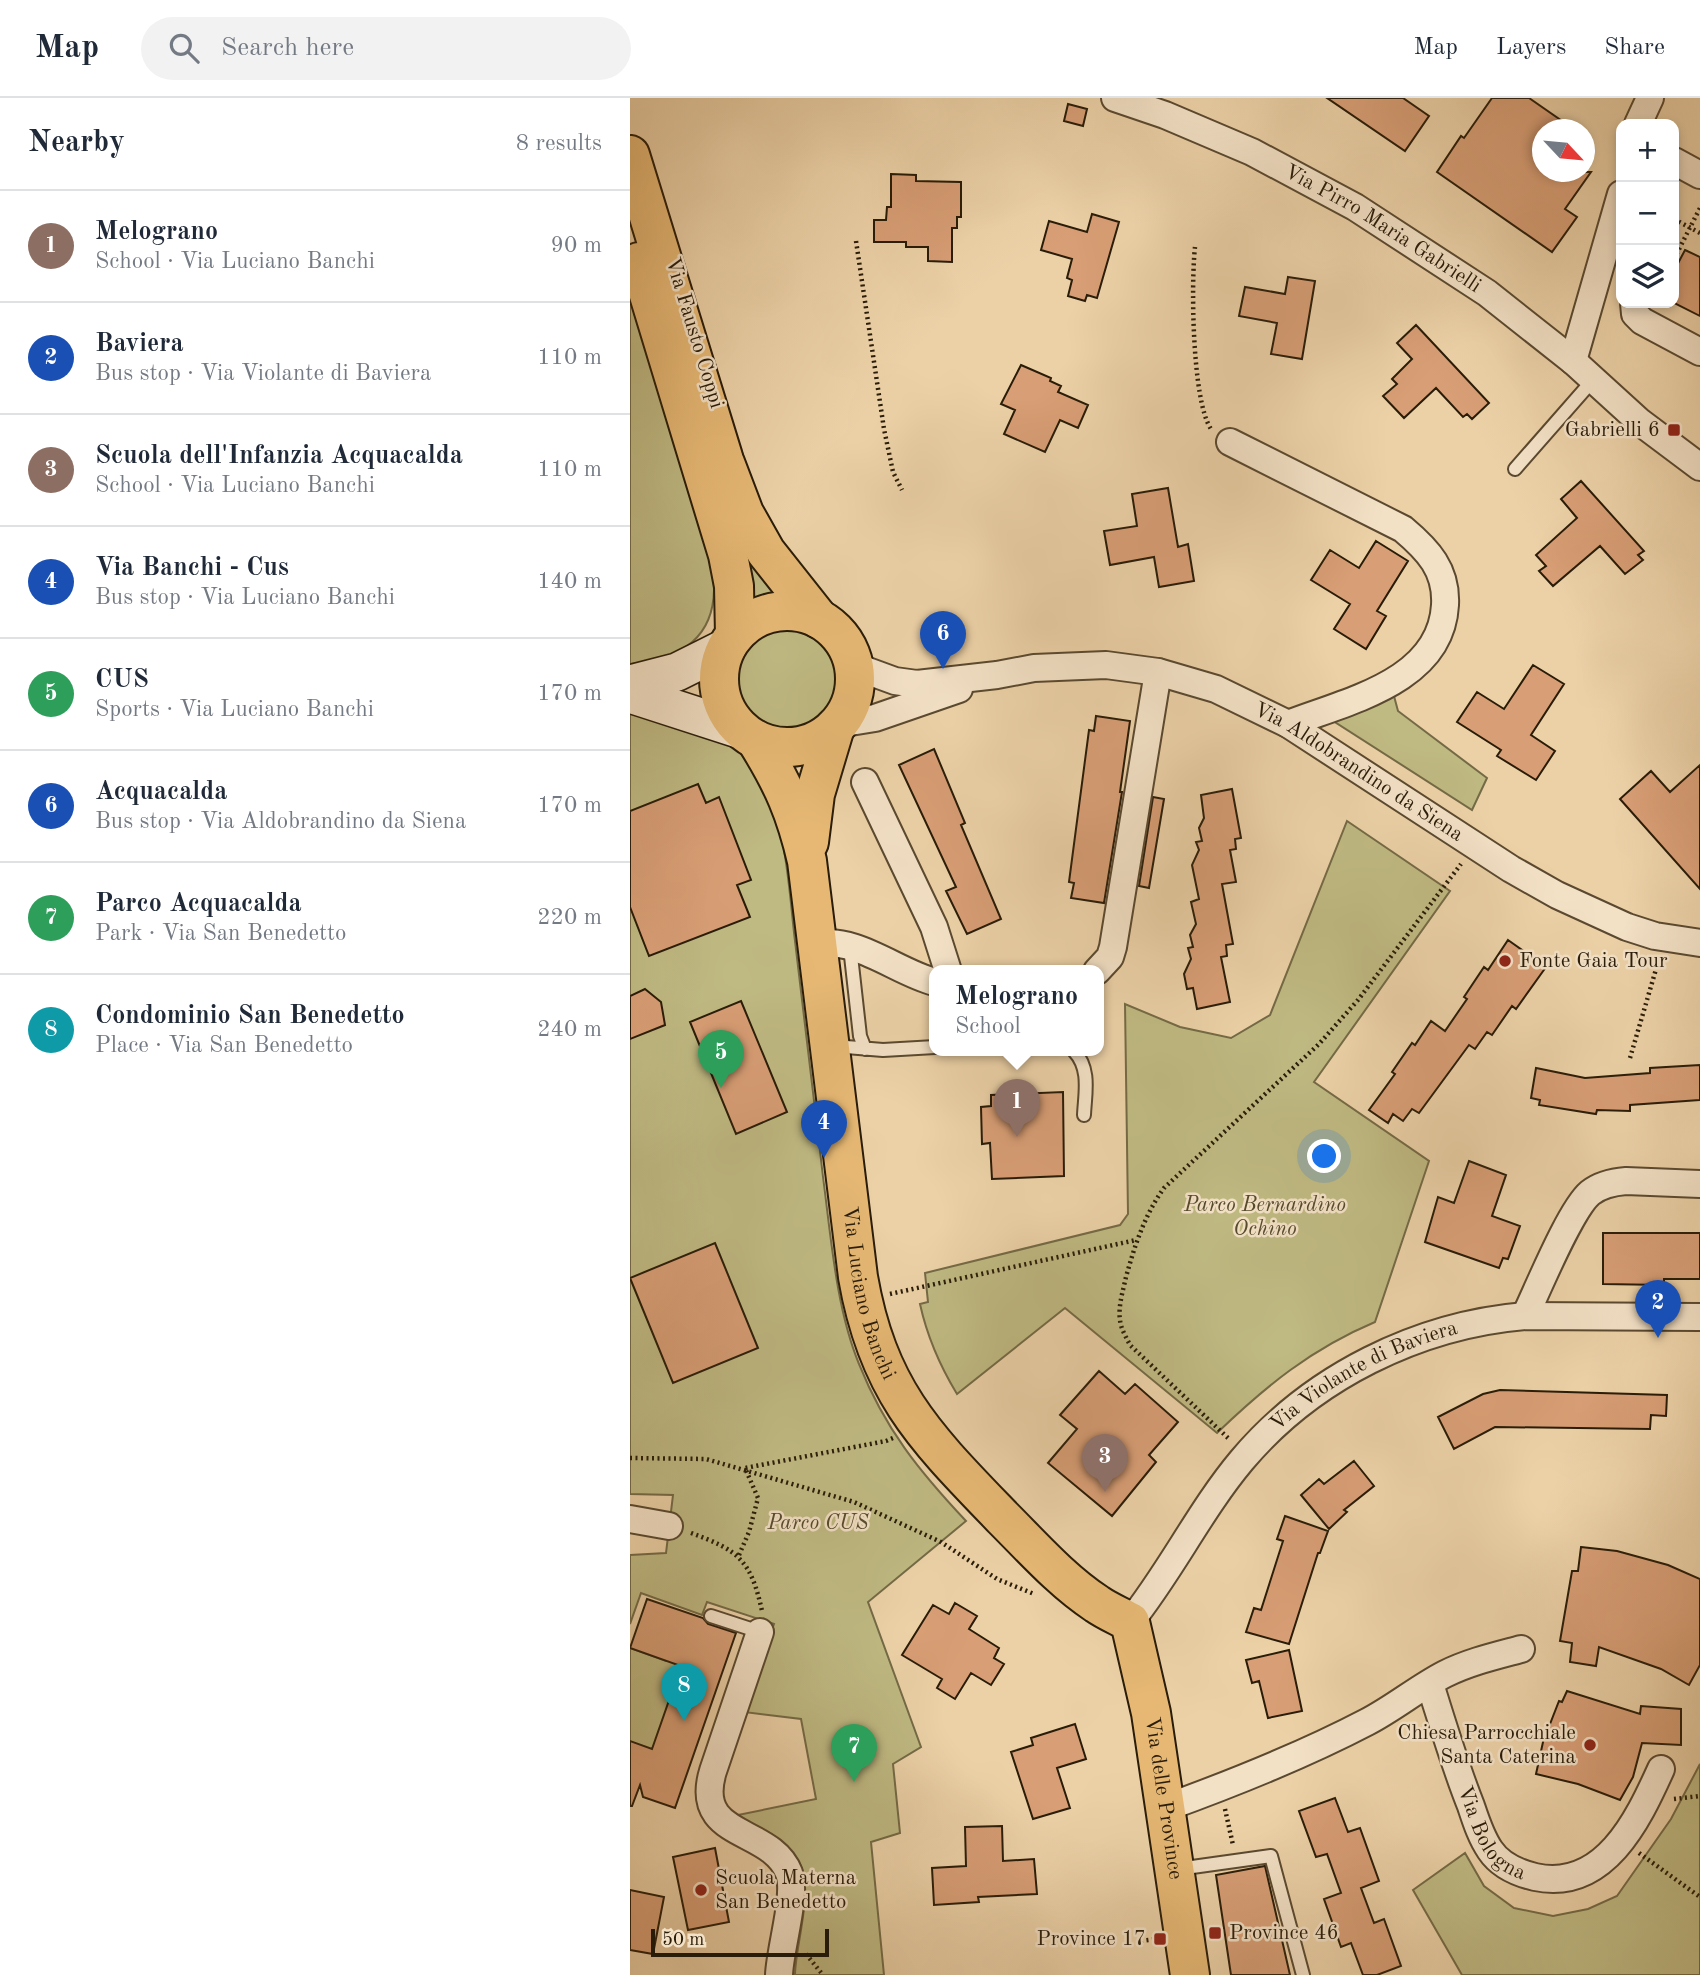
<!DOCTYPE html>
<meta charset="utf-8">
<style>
body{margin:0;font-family:"Old Standard TT",serif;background:#f2f2f3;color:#1f2937}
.controls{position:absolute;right:21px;top:21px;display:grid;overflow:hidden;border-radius:14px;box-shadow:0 4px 10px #0003}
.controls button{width:63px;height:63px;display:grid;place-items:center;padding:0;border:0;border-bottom:2px solid #e0e1e3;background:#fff;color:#1f2937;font:35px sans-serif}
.compass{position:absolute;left:902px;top:21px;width:63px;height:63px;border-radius:50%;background:#fff;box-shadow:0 4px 10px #0003;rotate:116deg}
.scale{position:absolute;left:21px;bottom:18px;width:178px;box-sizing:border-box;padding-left:7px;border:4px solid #291c09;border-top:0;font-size:19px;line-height:24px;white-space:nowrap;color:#291c09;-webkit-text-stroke:5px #f3e1c6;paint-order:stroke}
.you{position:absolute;left:695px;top:1059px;width:24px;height:24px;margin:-18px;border:5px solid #fff;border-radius:50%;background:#1a73e8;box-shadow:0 0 0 10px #1a73e833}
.badge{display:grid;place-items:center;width:46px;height:46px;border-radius:50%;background:#0f766e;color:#fff;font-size:23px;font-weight:700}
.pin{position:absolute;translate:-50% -58px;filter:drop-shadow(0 2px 4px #0008)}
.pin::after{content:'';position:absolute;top:37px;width:24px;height:21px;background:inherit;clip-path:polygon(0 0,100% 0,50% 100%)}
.popup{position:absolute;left:299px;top:867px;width:175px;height:91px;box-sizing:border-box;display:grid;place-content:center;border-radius:14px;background:#fff;filter:drop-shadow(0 2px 5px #0005);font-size:23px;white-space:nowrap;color:#747a83}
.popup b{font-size:26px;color:#1f2937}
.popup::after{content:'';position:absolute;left:50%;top:100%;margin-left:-14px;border:14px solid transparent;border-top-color:#fff}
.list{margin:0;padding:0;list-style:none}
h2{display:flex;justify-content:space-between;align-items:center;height:91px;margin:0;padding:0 28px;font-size:30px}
h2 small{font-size:23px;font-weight:400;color:#747a83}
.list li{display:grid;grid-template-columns:46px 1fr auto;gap:21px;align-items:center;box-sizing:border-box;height:112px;padding:0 28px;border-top:2px solid #e0e1e3}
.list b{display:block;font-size:26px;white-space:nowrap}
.list p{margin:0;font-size:23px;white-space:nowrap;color:#747a83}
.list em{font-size:23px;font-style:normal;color:#747a83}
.icon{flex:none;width:38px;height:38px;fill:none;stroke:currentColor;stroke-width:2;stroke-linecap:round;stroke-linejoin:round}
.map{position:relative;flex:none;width:1070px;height:1877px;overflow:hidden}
header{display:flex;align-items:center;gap:42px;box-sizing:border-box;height:98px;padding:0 35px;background:#fff;border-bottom:2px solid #e0e1e3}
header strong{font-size:33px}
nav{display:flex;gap:38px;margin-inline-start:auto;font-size:24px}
.search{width:490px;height:63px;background:#f2f2f3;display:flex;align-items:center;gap:18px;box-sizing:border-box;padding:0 24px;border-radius:38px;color:#747a83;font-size:26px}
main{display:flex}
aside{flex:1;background:#fff}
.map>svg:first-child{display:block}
.green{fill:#bfb982;stroke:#746a46;stroke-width:2}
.building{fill:#d89e75;stroke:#291c09;stroke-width:2}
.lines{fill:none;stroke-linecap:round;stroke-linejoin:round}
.lane-casing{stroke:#5a4930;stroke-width:16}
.street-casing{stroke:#5a4930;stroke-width:30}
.secondary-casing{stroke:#291c09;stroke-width:40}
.primary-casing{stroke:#291c09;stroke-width:42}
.highway-casing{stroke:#291c09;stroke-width:42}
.path{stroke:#291c09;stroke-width:4.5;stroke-dasharray:2 3.5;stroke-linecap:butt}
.lane{stroke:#f3e1c6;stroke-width:12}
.street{stroke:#f3e1c6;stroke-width:26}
.secondary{stroke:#f3e1c6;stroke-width:37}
.primary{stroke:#e6b874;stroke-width:38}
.highway{stroke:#e6b874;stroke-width:38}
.poi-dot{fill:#8f2418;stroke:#f3e1c6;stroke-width:2.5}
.labels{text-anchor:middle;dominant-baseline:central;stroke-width:5;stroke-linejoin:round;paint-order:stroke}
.street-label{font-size:21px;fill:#291c09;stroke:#f3e1c6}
.poi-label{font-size:21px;fill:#291c09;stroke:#f3e1c6;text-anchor:end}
.park-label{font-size:21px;font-style:italic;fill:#564b2d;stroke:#f3e1c6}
</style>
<header>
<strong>Map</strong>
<div class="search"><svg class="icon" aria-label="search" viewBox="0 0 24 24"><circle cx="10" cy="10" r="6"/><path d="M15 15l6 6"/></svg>Search here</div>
<nav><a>Map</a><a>Layers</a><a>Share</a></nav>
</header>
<main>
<aside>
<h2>Nearby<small>8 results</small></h2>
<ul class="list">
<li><span class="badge" style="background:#8d6e63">1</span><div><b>Melograno</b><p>School · Via Luciano Banchi</p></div><em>90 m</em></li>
<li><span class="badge" style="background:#1a4fb4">2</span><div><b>Baviera</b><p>Bus stop · Via Violante di Baviera</p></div><em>110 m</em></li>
<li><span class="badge" style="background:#8d6e63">3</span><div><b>Scuola dell'Infanzia Acquacalda</b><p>School · Via Luciano Banchi</p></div><em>110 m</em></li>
<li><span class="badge" style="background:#1a4fb4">4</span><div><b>Via Banchi - Cus</b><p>Bus stop · Via Luciano Banchi</p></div><em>140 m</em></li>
<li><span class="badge" style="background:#2e9e5b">5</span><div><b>CUS</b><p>Sports · Via Luciano Banchi</p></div><em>170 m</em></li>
<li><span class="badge" style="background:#1a4fb4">6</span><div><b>Acquacalda</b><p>Bus stop · Via Aldobrandino da Siena</p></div><em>170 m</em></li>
<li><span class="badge" style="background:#2e9e5b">7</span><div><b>Parco Acquacalda</b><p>Park · Via San Benedetto</p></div><em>220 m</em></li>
<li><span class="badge" style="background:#0f9aa8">8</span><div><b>Condominio San Benedetto</b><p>Place · Via San Benedetto</p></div><em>240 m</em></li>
</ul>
</aside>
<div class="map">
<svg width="1070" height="1877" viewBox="0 0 1070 1877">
<rect width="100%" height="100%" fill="#ecd1a7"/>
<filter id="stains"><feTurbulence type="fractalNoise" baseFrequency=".00286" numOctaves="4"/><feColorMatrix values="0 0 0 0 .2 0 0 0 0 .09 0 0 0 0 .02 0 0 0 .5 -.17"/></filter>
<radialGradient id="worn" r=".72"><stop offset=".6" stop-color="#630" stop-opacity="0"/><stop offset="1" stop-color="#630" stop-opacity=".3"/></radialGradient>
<!-- green -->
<path class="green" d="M0 189 72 433C77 452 84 472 84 492 83 543 46 562 0 566Z
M112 443 162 503 142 504 113 518Z
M104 581a54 54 0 1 1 108 0a54 54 0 1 1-108 0Z
M764 598 768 613 857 680 842 712 697 619Z
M0 616C42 623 91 629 120 665 157 711 158 786 165 843 174 921 184 1000 193 1079 201 1139 206 1210 229 1266 255 1331 289 1373 336 1423L238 1504 291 1649 263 1666 270 1735 241 1744 254 1877H165C165 1846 187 1785 166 1760 153 1744 121 1730 103 1718L186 1701 171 1621 114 1614 144 1526 77 1504 72 1517 11 1495 0 1526V1457L36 1455 43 1397 0 1396Z
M717 723 820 793 684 984 799 1063 745 1224C681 1251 636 1288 587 1335L435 1210 327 1296C310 1268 297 1238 290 1206L298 1204 295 1175 490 1127 498 1116 495 906 550 929 601 940 640 917Z
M0 1550 36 1563 62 1551 12 1680 0 1649Z
M1070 1666V1877H832L783 1792 835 1755 854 1788 884 1810 923 1818 958 1811 987 1798 1041 1721Z"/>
<!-- building -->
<path class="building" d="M697 0H773L799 18 775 53Z
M862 0H899L945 32H913V74H961L935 111 947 119 922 154 807 74 831 38 834 40Z
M438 6 457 11 453 28 434 23Z
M261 76 286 77V83L331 84V119H327V130H322V164L298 163V149H276V144H244V122H256L257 109H261Z
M462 116 489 124 467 200 457 197 455 203 438 198 442 182 437 180 442 161 411 152 419 123 457 134Z
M1055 152 1070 159V218L1044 205V173Z
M658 179 685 183 672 261 641 256 647 225 609 218 615 189 655 196Z
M786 227 859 305 842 321 837 316 833 319 806 290 774 320 753 298 767 286 762 281 782 261 767 245Z
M391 267 421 280 420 283 431 288 428 294 458 307 448 330 430 322 415 354 374 336 385 312 371 306Z
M951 383 1014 453 1008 457 1013 462 995 476 970 448 923 488 909 473 916 468 906 457 947 420 931 401Z
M538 390 548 449 558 446 564 483 529 489 524 459 480 467 474 433 507 428 502 396Z
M746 443 778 463 747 513 756 518 736 551 704 531 720 506 681 482 700 452 729 470Z
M903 567 934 586 901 637 925 653 906 682 867 658 871 652 827 624 847 594 874 611Z
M466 618 500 623 490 694H492L474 805 441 800 444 785 439 784 459 632 464 633Z
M304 651 335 725 331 727 371 821 337 836 316 793 326 789 269 667Z
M1070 667V791L990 701 1021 673 1040 694Z
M68 686 76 705 89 699 121 782 107 787 120 819 19 858 0 809V713Z
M602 691 611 740 605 741 606 751 600 752 606 784 592 786 603 846 596 847 597 858 591 859 600 904 567 911 563 890 557 891 554 876 561 861 558 850 563 849 560 837 566 826 561 804 569 801 562 767 569 752 566 744 572 743 569 730 574 720 571 697Z
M523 699 534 701 519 790 509 788Z
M878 842 916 869 886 911 882 908 862 937 857 934 845 951 839 947 789 1015 782 1011 773 1023 763 1016 758 1025 739 1012 765 976 762 974 782 945 785 947 801 923 815 933 837 901 834 899 854 869 858 872Z
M15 891 31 904 35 927 0 941V898Z
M111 903 157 1014 106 1036 60 924Z
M1070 967V1002L1000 1007V1013L967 1012 966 1016 909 1007 910 1002 901 1000 906 970 955 980 1020 975V970Z
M433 994 434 1078 362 1081 360 1045 352 1046 351 1009 361 1008V997Z
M839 1063 876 1077 862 1118 890 1128 878 1161 873 1160 869 1170 795 1144 808 1099 824 1105Z
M973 1135H1070V1181H1034V1187L973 1186Z
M85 1145 128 1250 43 1285 0 1180Z
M469 1273 495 1296 505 1286 548 1324 519 1357 526 1364 482 1418 418 1365 447 1331 430 1317Z
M870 1292 1037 1297 1036 1318 1021 1317 1020 1331 865 1329 824 1351 808 1319 853 1296Z
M724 1363 744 1388 714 1412 717 1414 699 1431 671 1397 689 1381 694 1386Z
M655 1418 698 1433 690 1455H688L659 1546 616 1534 624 1510 631 1512 653 1443 647 1441Z
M951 1449 987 1453 1038 1467 1070 1481V1567L1059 1587 1031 1571 969 1549 966 1568 940 1564 942 1545 930 1543 942 1473H948Z
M17 1501 73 1520 78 1526 106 1535 45 1710 13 1699 10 1687 2 1708H0V1643L22 1651 51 1568 0 1550Z
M325 1505 347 1518 339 1531 369 1550 364 1560 374 1566 361 1587 341 1575 325 1601 307 1590 312 1581 272 1557 303 1507 319 1516Z
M659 1552 672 1613 638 1620 629 1583 622 1585 616 1562Z
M937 1593 1010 1616 1011 1608 1051 1611V1647L1012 1645 1003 1679 990 1702 948 1686 906 1676 913 1644 929 1603 932 1604Z
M445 1626 456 1661 427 1670 440 1710 403 1721 381 1654 403 1647 401 1640Z
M705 1700 718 1734 730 1730 749 1783 731 1790 744 1825 754 1821 771 1868 747 1877H733L721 1845 711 1849 694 1801 711 1795 697 1756 686 1759 669 1713Z
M372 1728 373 1763 404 1761 407 1796 348 1799 349 1804 304 1807 302 1770 336 1768 335 1729Z
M85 1750 99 1824 58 1832 43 1759Z
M635 1768 660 1877H601L586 1777Z
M0 1792 34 1799 23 1856 0 1852Z"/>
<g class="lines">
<defs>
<path id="lane" d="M885 371 963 282
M220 849 230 938 235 951
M204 948 253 952 305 949
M444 953C461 971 455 995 454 1017
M81 1518 130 1534
M548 1771 641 1758 673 1877"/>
<g id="street">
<path id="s1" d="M485 0 535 17 622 54 725 109 857 195 943 263 1010 324 1070 369"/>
<path d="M1008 26 1020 0"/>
<path d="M1044 63 1070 77"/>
<path d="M1004 205 1005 216 1012 223 1070 254"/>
<path d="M943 263 991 96"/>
<path d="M600 344 773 431C798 452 817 472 815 507 811 584 717 603 658 626"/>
<path id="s2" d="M224 568 265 583 287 586 367 577 404 570 476 567 528 574 586 591 658 626 881 771 927 797 997 829 1025 838 1070 845"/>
<path d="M208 626 245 620 329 591"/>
<path d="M235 684 304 829 318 873"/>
<path d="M186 847C225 837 268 875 305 884"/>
<path d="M467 873 480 859 483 849 528 574"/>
<path d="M895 1218C908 1191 940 1112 960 1095 970 1087 983 1084 996 1083L1070 1086"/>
<path d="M0 1421 39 1428"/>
<path id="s3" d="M500 1524C541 1473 570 1412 612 1362 682 1279 788 1227 895 1218L1070 1219"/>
<path d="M130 1534 83 1673C62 1742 141 1728 159 1775 167 1797 150 1850 149 1877"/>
<path id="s4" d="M800 1586C813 1627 825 1668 841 1708 846 1723 851 1739 860 1752 870 1767 888 1775 905 1779 974 1794 1008 1722 1031 1671"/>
<path d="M535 1710C604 1685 672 1658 737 1624 764 1610 788 1590 815 1576 839 1564 865 1558 891 1551"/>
</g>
<path id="secondary" d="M0 586 47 574 97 549
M0 596 111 632"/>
<g id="primary">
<path d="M9 164 98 457 104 488 105 537"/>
<path d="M95 365 114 415 136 454 189 521"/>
<circle cx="157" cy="581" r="68"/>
<path id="s5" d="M126 642C153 685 166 715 177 763L228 1179C248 1294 296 1340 373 1420 403 1450 432 1483 467 1506 477 1513 489 1518 500 1524L521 1615 560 1877"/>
<path d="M179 744 185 696 205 629"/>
</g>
<path id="highway" d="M0 57 93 359"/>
</defs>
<!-- lane casing -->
<use href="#lane" class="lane-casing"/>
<!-- street casing -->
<use href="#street" class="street-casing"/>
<!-- secondary casing -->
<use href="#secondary" class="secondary-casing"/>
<!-- primary casing -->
<use href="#primary" class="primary-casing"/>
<!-- highway casing -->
<use href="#highway" class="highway-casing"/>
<!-- path -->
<path class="path" d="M1044 121 1070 135
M226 143 254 331 263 374 272 392
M565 149C561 185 562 303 581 331
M1044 161 1070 110
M1000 960 1029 861
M260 1196 506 1142
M598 1340 500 1247C496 1239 491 1231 490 1222 488 1208 493 1193 496 1179 505 1147 514 1118 534 1090L689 946 728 902 831 766
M0 1360 76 1361 224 1404 311 1444 367 1481 404 1496
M61 1435C108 1452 121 1462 132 1513
M109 1457 119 1434 128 1400 115 1370 256 1343 263 1340
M1044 1701 1070 1698
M595 1711 603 1747
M1009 1755 1070 1799
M511 1843 526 1841
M176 1856 193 1877"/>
<!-- lane -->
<use href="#lane" class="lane"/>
<!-- street -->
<use href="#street" class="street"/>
<!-- secondary -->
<use href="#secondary" class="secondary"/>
<!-- primary -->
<use href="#primary" class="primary"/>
<!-- highway -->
<use href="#highway" class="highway"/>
</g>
<!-- markers -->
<g class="poi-dot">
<rect x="1037" y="325" width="14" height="14" rx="3.5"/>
<circle cx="875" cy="863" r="7"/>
<circle cx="960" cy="1647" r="7"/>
<circle cx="71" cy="1792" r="7"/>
<rect x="578" y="1828" width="14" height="14" rx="3.5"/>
<rect x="523" y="1834" width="14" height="14" rx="3.5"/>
</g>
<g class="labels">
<!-- street labels -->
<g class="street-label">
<text stroke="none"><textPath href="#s1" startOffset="299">Via Pirro Maria Gabrielli</textPath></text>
<text transform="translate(64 235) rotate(73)">Via Fausto Coppi</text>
<text stroke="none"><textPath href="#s2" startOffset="534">Via Aldobrandino da Siena</textPath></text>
<text stroke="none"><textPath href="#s5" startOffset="569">Via Luciano Banchi</textPath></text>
<text stroke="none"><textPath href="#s3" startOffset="348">Via Violante di Baviera</textPath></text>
<text stroke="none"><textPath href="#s5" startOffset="1183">Via delle Province</textPath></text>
<text stroke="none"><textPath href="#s4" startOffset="164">Via Bologna</textPath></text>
</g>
<!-- poi labels -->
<g class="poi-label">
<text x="1030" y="332">Gabrielli 6</text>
<text x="889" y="863" text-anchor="start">Fonte Gaia Tour</text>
<text x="946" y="1635">Chiesa Parrocchiale<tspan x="946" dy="24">Santa Caterina</tspan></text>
<text x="85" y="1780" text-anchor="start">Scuola Materna<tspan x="85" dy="24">San Benedetto</tspan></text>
<text x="599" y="1835" text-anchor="start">Province 46</text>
<text x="516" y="1841">Province 17</text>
</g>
<!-- park labels -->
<g class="park-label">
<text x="635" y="1107">Parco Bernardino<tspan x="635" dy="24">Ochino</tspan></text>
<text x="188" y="1425">Parco CUS</text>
</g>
</g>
<rect width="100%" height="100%" filter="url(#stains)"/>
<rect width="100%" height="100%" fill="url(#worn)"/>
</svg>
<div class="controls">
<button>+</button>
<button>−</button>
<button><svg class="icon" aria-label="layers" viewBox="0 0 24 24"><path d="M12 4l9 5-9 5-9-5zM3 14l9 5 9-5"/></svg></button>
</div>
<svg class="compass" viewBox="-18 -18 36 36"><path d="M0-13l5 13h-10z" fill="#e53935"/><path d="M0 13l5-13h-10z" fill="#747a83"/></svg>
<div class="scale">50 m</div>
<div class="you"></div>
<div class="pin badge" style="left:387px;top:1039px;background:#8d6e63">1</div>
<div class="popup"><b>Melograno</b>School</div>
<div class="pin badge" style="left:1028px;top:1240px;background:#1a4fb4">2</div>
<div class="pin badge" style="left:475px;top:1394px;background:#8d6e63">3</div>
<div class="pin badge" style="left:194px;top:1060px;background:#1a4fb4">4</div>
<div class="pin badge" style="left:91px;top:990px;background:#2e9e5b">5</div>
<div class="pin badge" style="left:313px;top:571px;background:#1a4fb4">6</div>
<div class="pin badge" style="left:224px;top:1684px;background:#2e9e5b">7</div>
<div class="pin badge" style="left:54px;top:1623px;background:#0f9aa8">8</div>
</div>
</main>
